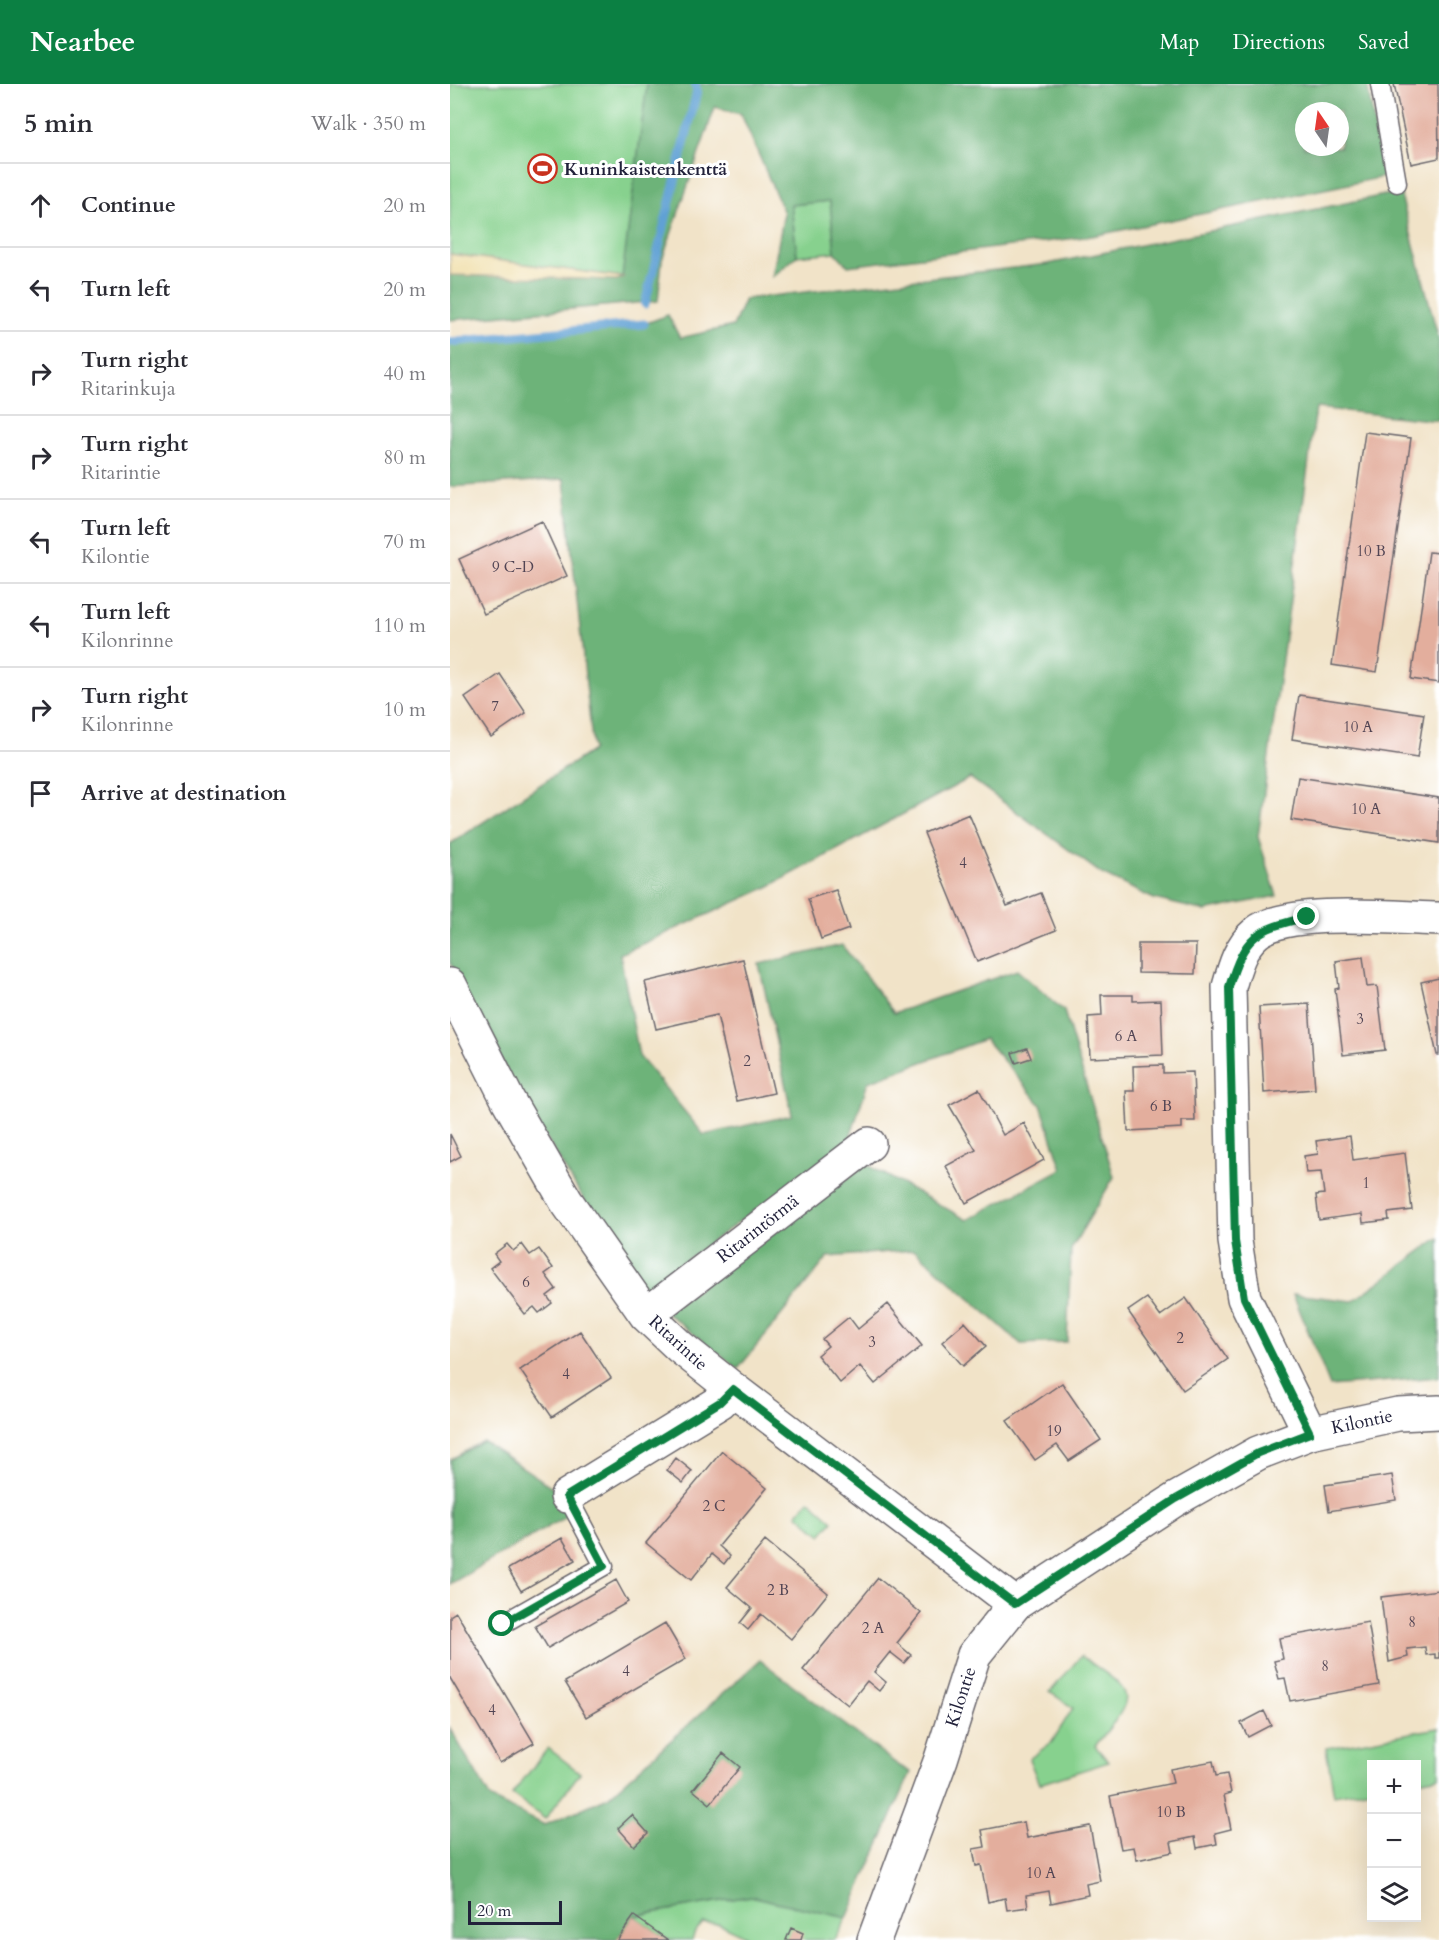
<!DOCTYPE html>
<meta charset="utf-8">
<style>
body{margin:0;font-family:Cardo,serif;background:#f2f2f3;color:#2b2b33}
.controls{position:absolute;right:18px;bottom:18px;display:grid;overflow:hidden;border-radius:0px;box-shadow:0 6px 24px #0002}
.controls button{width:54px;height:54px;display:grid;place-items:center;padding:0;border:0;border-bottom:2px solid #e1e1e2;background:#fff;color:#2b2b33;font:30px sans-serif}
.compass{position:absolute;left:845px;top:18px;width:54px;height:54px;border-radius:50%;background:#fff;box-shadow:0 6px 24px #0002;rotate:347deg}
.scale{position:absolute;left:18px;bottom:15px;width:94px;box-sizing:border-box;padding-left:6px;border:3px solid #22223b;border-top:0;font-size:16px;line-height:21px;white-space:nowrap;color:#22223b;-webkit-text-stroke:4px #fff;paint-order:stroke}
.stop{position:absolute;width:18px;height:18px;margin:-14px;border:4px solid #0b8043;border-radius:50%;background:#fff}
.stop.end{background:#0b8043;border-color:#fff;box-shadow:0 2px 6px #0008}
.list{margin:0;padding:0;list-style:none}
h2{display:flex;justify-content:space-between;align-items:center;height:78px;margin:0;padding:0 24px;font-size:26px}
h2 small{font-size:20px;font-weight:400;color:#7c7c81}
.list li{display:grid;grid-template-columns:39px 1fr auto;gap:18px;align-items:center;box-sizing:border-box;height:84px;padding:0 24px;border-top:2px solid #e1e1e2}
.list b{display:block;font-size:22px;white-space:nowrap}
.list p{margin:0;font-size:20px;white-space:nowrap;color:#7c7c81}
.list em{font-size:20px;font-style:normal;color:#7c7c81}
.icon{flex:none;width:33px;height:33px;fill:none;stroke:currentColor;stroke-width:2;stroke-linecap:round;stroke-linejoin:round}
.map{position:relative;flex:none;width:989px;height:1856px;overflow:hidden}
header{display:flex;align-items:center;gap:36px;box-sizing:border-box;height:84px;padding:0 30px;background:#0b8043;color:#fff}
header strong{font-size:28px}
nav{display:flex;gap:33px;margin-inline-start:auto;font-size:21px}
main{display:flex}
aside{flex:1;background:#fff}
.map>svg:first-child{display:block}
.green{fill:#87d18e;stroke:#547a64;stroke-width:1.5}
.forest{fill:#6db379;stroke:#486a5a;stroke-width:1.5;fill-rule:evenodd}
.sand{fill:#eeda9e;stroke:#887e6c;stroke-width:1.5}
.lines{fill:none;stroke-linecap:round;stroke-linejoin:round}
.stream{stroke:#61a1d4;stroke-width:9}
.building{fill:#e3ae9d}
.service-casing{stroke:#6a666c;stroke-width:21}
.minor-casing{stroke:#6a666c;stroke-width:36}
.tertiary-casing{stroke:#6a666c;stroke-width:36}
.service{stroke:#fff;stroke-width:18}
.minor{stroke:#fff;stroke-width:33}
.tertiary{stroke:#fff;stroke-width:33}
.route{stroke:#0b8043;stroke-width:8}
.labels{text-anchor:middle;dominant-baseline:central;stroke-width:6;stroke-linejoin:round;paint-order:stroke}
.number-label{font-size:15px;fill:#524554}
.poi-label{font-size:18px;font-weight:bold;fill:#22223b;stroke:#fff;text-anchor:start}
.street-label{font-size:18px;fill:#22223b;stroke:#fff}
</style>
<header>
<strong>Nearbee</strong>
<nav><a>Map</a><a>Directions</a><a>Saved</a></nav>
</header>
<main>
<aside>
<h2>5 min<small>Walk · 350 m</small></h2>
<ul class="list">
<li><svg class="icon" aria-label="ahead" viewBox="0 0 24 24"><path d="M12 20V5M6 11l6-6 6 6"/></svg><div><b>Continue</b></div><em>20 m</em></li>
<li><svg class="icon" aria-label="left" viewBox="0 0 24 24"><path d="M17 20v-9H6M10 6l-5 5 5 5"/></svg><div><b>Turn left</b></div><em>20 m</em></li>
<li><svg class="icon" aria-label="right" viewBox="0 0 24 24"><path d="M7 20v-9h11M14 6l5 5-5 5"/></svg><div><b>Turn right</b><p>Ritarinkuja</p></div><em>40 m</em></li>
<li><svg class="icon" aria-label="right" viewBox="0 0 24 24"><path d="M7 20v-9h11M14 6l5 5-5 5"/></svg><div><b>Turn right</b><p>Ritarintie</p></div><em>80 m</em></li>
<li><svg class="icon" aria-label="left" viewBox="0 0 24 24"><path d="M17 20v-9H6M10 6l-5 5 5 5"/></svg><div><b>Turn left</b><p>Kilontie</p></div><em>70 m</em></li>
<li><svg class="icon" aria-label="left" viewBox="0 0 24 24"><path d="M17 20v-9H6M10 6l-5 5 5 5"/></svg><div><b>Turn left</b><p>Kilonrinne</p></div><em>110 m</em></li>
<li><svg class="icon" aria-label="right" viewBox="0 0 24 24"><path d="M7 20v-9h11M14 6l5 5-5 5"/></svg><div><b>Turn right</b><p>Kilonrinne</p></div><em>10 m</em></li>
<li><svg class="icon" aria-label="arrive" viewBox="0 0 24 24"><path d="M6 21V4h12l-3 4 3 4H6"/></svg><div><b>Arrive at destination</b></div></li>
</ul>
</aside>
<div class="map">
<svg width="989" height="1856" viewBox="0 0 989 1856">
<rect width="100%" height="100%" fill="#fff"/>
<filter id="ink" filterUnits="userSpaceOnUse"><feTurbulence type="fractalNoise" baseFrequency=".0167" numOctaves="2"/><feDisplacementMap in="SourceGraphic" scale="12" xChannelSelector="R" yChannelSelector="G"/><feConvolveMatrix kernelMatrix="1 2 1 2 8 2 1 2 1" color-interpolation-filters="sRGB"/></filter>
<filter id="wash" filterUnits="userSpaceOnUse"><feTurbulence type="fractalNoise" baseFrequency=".008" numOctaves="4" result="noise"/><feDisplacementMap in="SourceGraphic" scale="24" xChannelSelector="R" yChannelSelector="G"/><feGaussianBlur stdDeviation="1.35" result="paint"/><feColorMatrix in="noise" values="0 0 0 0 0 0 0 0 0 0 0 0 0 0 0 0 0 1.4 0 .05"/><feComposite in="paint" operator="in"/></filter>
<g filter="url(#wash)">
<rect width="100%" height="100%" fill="#f1e3c8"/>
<!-- green -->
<path class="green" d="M0 0H197L173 193 0 170Z
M380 117 385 168 347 172 341 121Z
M359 1416 383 1437 371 1451 347 1430Z
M631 1572C687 1611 689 1608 645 1662L659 1678 589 1700 579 1675 602 1658 623 1624 600 1608Z
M989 1644V1693L967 1697 966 1680H922L921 1705 884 1711 876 1664Z
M98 1664 130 1689 95 1735 62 1710Z
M300 1812 397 1834 385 1856H303L269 1840 253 1839 245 1848 242 1856H218L184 1832Z"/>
<!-- forest -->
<path class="forest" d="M197 0H917L934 93 642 152 398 182 385 168 380 117 341 121 347 172 322 193 334 129 291 30 265 23 212 176 208 217 0 236V191L166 196 172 193ZM854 27H890V63H854Z
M950 108 989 256V337L866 324 808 753 827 812 755 827 704 815 652 790 520 694 316 804 170 870 189 972 254 1051 342 1031 309 880 392 861 444 929 567 886 614 927 664 1093 621 1165 617 1258 571 1260 465 1166 378 1173 288 1285 216 1228 416 1080 517 1136 612 1085 591 1021 535 955 418 998 398 1060 191 1208 68 1009 0 878V760L143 666 114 395 0 403V255L194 240 218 231 230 254 283 242 295 215 598 180Z
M989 1154V1293L880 1302 843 1210 903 1217Z
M33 1357 102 1403 117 1432 0 1500V1376Z
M310 1576 448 1681 461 1688 397 1834 300 1812 184 1832 167 1856H0V1644L41 1715 95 1741 158 1713Z"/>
<!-- sand -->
<path class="sand" d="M0 170 165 192 173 193 167 196 0 191Z"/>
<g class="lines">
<!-- stream -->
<path class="stream" d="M195 220 247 7 245 0
M0 258 194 240"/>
</g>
<g id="blocks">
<!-- building -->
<path class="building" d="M944 0H988L989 74 961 80Z
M915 348 961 354 927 588 882 581Z
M92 437 117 492 34 530 9 475Z
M979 468 989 469V599L961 595Z
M50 590 76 629 41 653 15 614Z
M849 611 974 630 967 674 842 655Z
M848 693 989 714V759L841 736Z
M519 730 557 822 591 809 606 846 527 878 474 749Z
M386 806 399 845 371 855 358 815Z
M688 860H746L745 890 688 889Z
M913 873 917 903 927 902 935 966 893 971 885 905 889 904 886 877Z
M293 875 324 1009 287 1017 267 931 206 945 195 898Z
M989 894V971H987L971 898Z
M651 911H683V917L711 916 713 971 640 974 638 933 652 932Z
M859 920 865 1005 814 1009 809 923Z
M577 964 581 974 566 979 562 969Z
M713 981V989L743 988 745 1037H732V1044L678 1047 676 1007H684L683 982Z
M529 1005 553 1051 574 1039 594 1076 516 1119 496 1082 526 1066 499 1021Z
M0 1050 11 1072 0 1078Z
M900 1052 903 1076 955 1069 962 1126 938 1129 939 1136 913 1139 912 1130 869 1136 866 1111 874 1110 871 1088 856 1089 854 1072 868 1070 866 1057Z
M57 1160 63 1167 72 1160 80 1171 89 1165 103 1184 95 1190 106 1205 97 1212 102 1219 89 1229 84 1223 75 1230 40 1184 49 1177 44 1170Z
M697 1214 710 1232 736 1214 778 1275 733 1306 678 1227Z
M438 1220 472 1262 425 1300 410 1282 390 1299 367 1271 378 1262 372 1255 399 1233 408 1245Z
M515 1238 536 1262 513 1282 492 1258Z
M130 1247 161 1294 102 1333 70 1286Z
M612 1299 651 1356 619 1377 607 1361 585 1376 557 1337Z
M272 1367 317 1404 269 1462 280 1472 274 1480 262 1470 241 1496 196 1459Z
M226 1374 242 1387 233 1399 217 1386Z
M942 1391 946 1416 879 1427 875 1401Z
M112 1454 125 1476 71 1507 58 1485Z
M315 1457 378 1509 341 1555 311 1530 298 1546 290 1539 302 1524 277 1503Z
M428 1494 471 1529 447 1559 461 1571 454 1579 440 1568 424 1588 436 1598 429 1607 417 1597 398 1621 353 1586Z
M166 1496 178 1518 98 1564 85 1542Z
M989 1506V1574H985V1570L976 1571 975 1563 957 1565 958 1573 939 1578 931 1513Z
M6 1528 84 1659 50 1679 0 1594V1532Z
M918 1538 929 1601 840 1617 835 1594 829 1595 824 1577 833 1575 829 1554Z
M215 1539 236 1575 136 1633 115 1598Z
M814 1627 821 1641 798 1653 791 1639Z
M273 1669 290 1683 260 1720 243 1706Z
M763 1677 766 1692 777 1690 781 1709 774 1711 781 1745 765 1749 767 1760 747 1764 745 1753 721 1758 723 1768 687 1776 684 1763 671 1765 660 1712 723 1699 720 1685Z
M182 1731 198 1749 184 1762 168 1744Z
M574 1738 577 1754 640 1742 650 1797 636 1800 638 1811 601 1819 599 1807 576 1811 578 1823 557 1826 555 1814 538 1818 531 1781 526 1782 523 1765 535 1763 532 1746Z
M184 1832 218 1856H167Z
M341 1844 353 1849 351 1856H336Z"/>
</g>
</g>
<g filter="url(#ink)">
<use href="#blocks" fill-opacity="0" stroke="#6a666c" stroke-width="1.5"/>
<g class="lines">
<defs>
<path id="service" d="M930 0 947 99
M52 1540 154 1482 117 1412"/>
<path id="minor" d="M0 901 58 1016 116 1117 196 1231 230 1263 283 1305 565 1520
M196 1231 419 1060
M860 1349 794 1214 785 1157 779 903C784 885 790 862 806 849 837 823 947 834 989 835
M117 1412 270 1318 283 1305"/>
<path id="tertiary" d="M424 1856 491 1675 524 1571 565 1520 726 1415 808 1369 860 1349 948 1330 989 1328"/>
</defs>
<!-- service casing -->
<use href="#service" class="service-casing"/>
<!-- minor casing -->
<use href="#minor" class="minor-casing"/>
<!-- tertiary casing -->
<use href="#tertiary" class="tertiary-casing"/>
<!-- service -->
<use href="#service" class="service"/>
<!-- minor -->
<use href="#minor" class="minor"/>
<!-- tertiary -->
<use href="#tertiary" class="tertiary"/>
</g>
</g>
<g class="lines" filter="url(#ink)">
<!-- route -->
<path class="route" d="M52 1540 154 1482 117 1412 270 1318 283 1305 565 1520 726 1415 808 1369 860 1349 794 1214 785 1157 779 903C795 851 805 846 857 833"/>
</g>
<!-- icons -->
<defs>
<symbol id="stadium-ring" viewBox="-11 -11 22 22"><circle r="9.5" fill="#fff" stroke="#c8321e" stroke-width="1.5"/><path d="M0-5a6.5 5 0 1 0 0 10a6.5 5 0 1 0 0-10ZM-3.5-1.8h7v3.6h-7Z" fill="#c8321e"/></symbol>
</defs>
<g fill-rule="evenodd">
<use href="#stadium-ring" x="76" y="68" width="33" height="33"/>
</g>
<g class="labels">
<!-- number labels -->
<g class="number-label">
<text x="921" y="467">10 B</text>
<text x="63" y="483">9 C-D</text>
<text x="45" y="622">7</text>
<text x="908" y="643">10 A</text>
<text x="916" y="725">10 A</text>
<text x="513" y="779">4</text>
<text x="910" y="935">3</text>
<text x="676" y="952">6 A</text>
<text x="297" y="977">2</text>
<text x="711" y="1022">6 B</text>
<text x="916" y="1099">1</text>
<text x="76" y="1198">6</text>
<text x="730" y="1254">2</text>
<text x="422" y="1258">3</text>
<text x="116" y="1290">4</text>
<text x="604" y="1347">19</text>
<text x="264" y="1422">2 C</text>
<text x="328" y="1506">2 B</text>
<text x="962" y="1538">8</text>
<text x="423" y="1544">2 A</text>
<text x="875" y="1582">8</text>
<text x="176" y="1587">4</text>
<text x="42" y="1626">4</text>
<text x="721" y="1728">10 B</text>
<text x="591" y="1789">10 A</text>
</g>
<!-- poi labels -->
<g class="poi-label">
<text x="114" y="85">Kuninkaistenkenttä</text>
</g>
<!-- street labels -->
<g class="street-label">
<text transform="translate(308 1145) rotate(-38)">Ritarintörmä</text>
<text transform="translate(228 1259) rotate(42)">Ritarintie</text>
<text transform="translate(912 1338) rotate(-12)">Kilontie</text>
<text transform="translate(511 1613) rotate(-72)">Kilontie</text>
</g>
</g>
</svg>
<div class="controls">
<button>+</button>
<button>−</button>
<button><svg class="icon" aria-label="layers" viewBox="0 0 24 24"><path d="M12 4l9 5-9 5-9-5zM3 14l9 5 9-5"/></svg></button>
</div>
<svg class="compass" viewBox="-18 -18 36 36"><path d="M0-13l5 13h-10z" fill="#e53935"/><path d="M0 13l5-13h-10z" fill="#7c7c81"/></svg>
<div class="scale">20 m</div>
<div class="stop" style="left:52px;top:1540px"></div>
<div class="stop end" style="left:857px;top:833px"></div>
</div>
</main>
